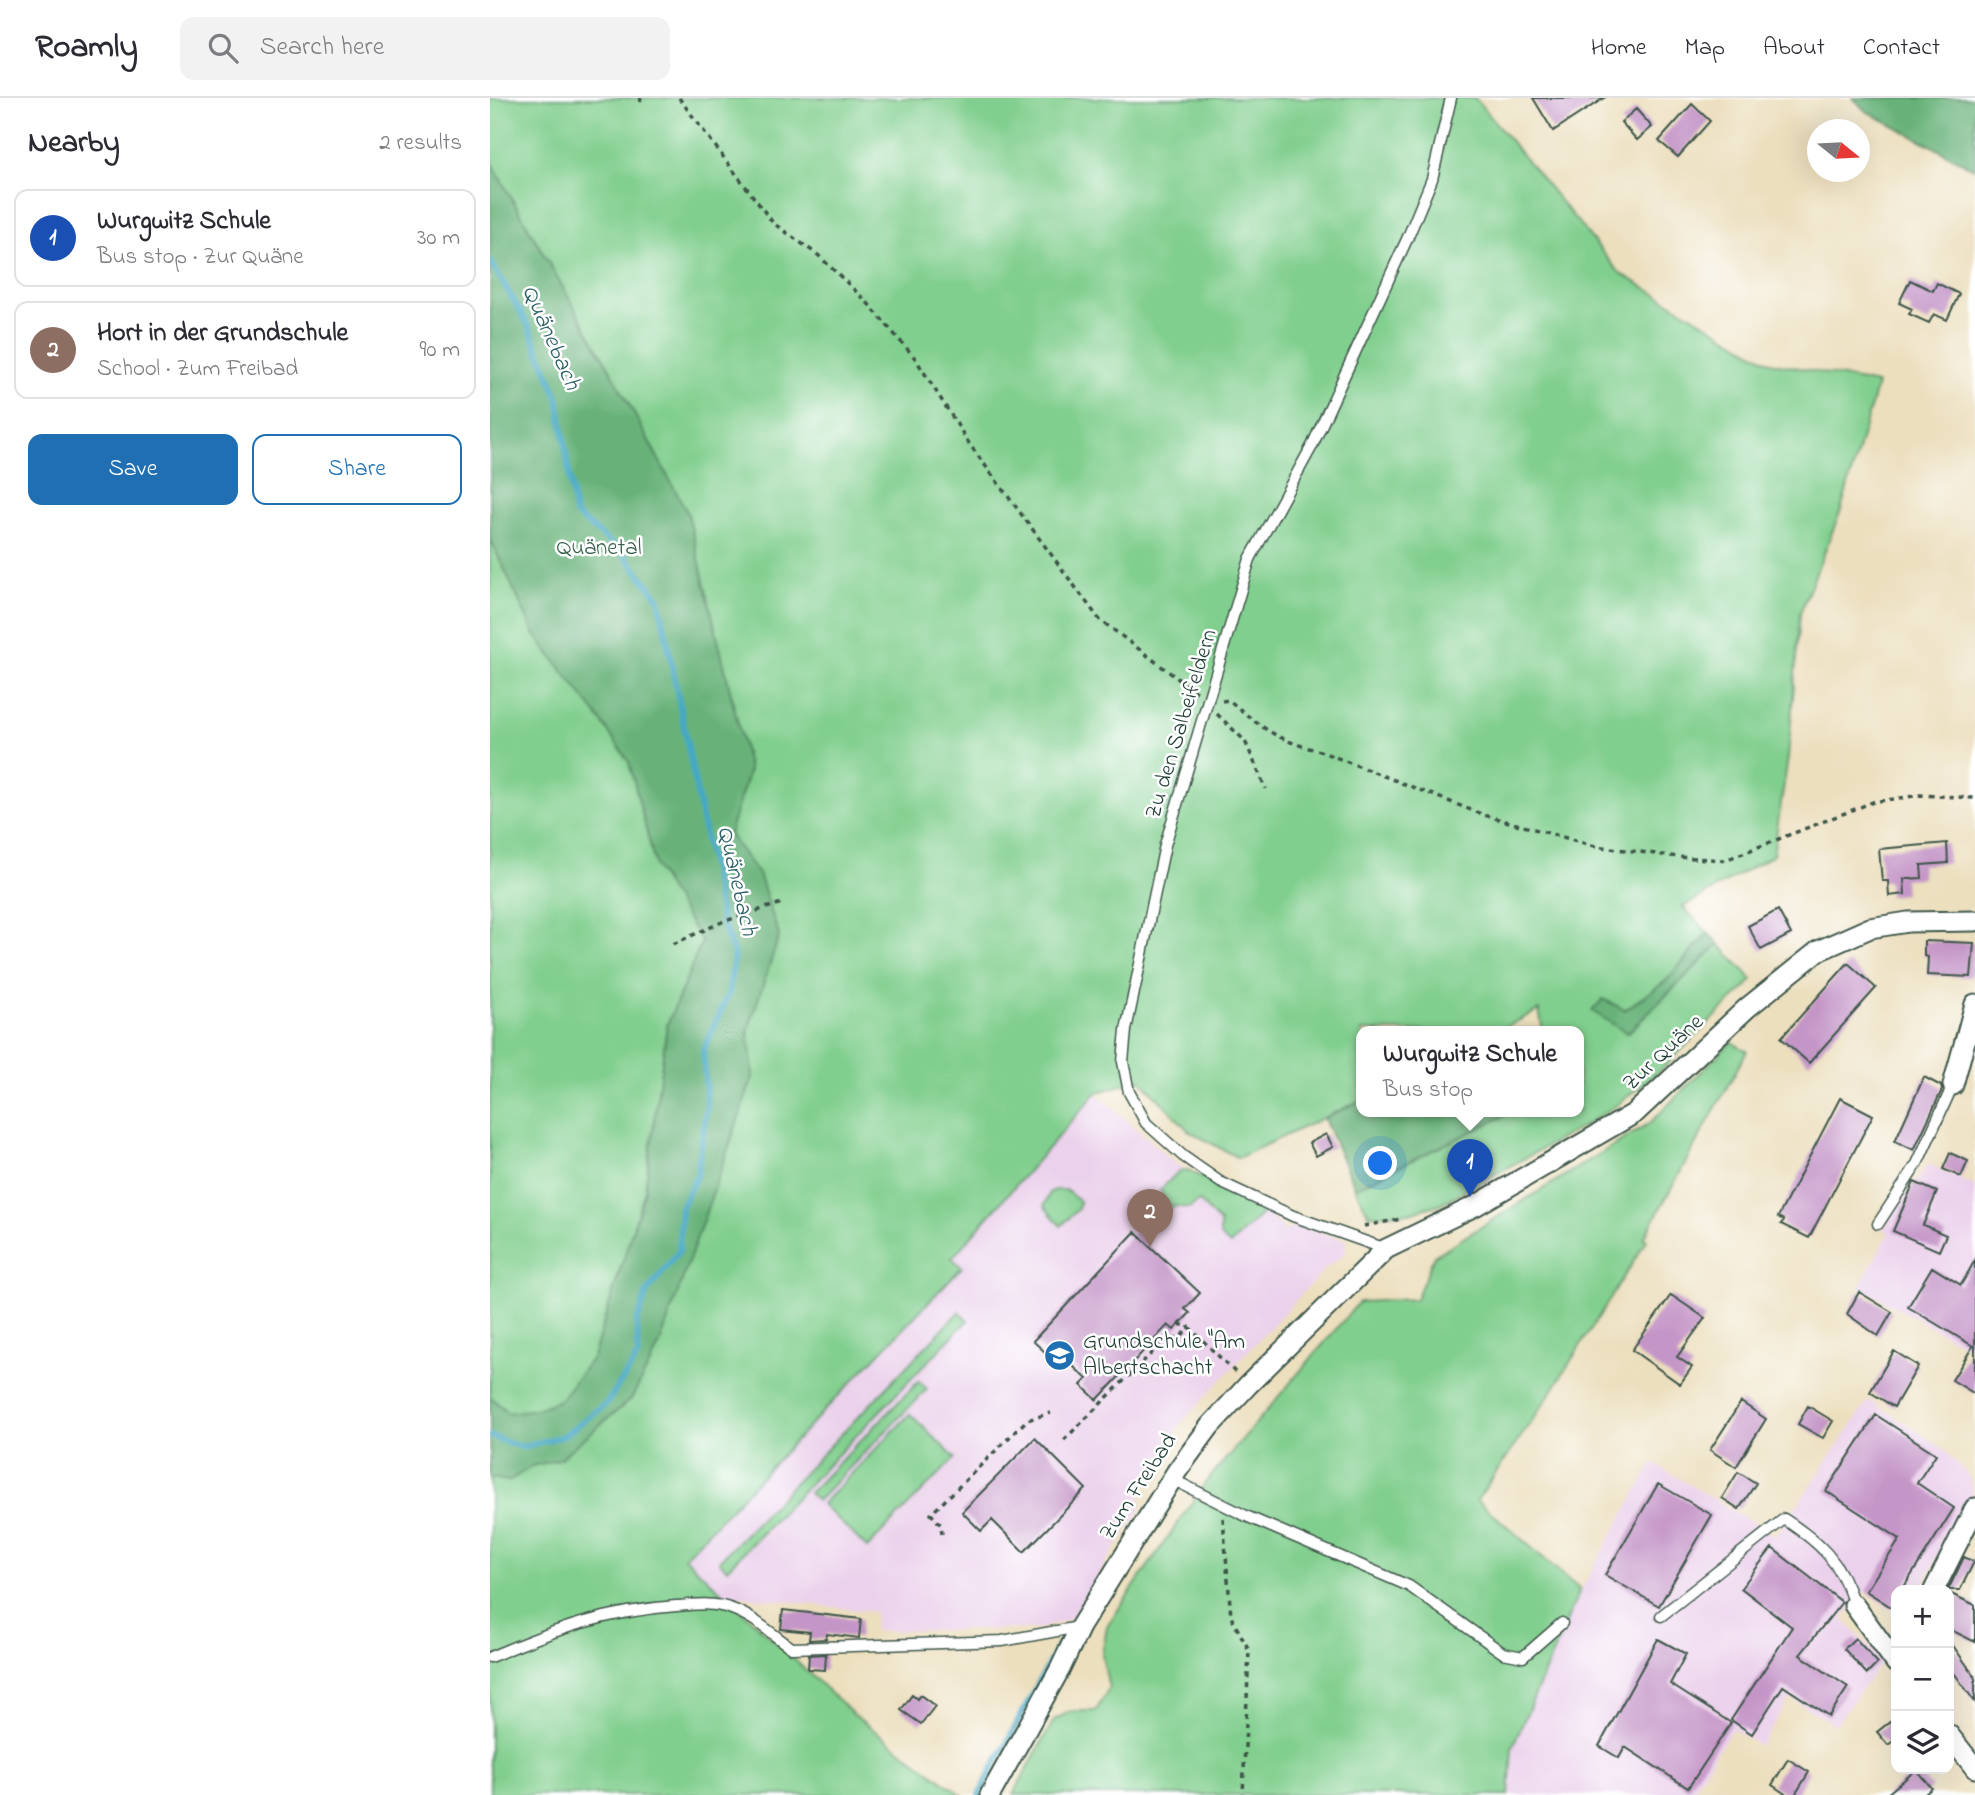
<!DOCTYPE html>
<meta charset="utf-8">
<style>
body{margin:0;font-family:"Indie Flower",sans-serif;background:#f2f2f3;color:#2b2b33}
.controls{position:absolute;right:21px;bottom:21px;display:grid;overflow:hidden;border-radius:14px;box-shadow:0 7px 28px #0002}
.controls button{width:63px;height:63px;display:grid;place-items:center;padding:0;border:0;border-bottom:2px solid #e1e1e2;background:#fff;color:#2b2b33;font:35px sans-serif}
.compass{position:absolute;left:1317px;top:21px;width:63px;height:63px;border-radius:50%;background:#fff;box-shadow:0 7px 28px #0002;rotate:108deg}
.you{position:absolute;left:891px;top:1066px;width:24px;height:24px;margin:-18px;border:5px solid #fff;border-radius:50%;background:#1a73e8;box-shadow:0 0 0 10px #1a73e833}
.badge{display:grid;place-items:center;width:46px;height:46px;border-radius:50%;background:#1f6fb2;color:#fff;font-size:23px;font-weight:700}
.pin{position:absolute;translate:-50% -58px;filter:drop-shadow(0 2px 4px #0008)}
.pin::after{content:'';position:absolute;top:37px;width:24px;height:21px;background:inherit;clip-path:polygon(0 0,100% 0,50% 100%)}
.popup{position:absolute;left:866px;top:928px;width:228px;height:91px;box-sizing:border-box;display:grid;place-content:center;border-radius:14px;background:#fff;filter:drop-shadow(0 2px 5px #0005);font-size:23px;white-space:nowrap;color:#7c7c81}
.popup b{font-size:26px;color:#2b2b33}
.popup::after{content:'';position:absolute;left:50%;top:100%;margin-left:-14px;border:14px solid transparent;border-top-color:#fff}
.list{margin:0;padding:0;list-style:none}
h2{display:flex;justify-content:space-between;align-items:center;height:91px;margin:0;padding:0 28px;font-size:30px}
h2 small{font-size:23px;font-weight:400;color:#7c7c81}
.list li{display:grid;grid-template-columns:46px 1fr auto;gap:21px;align-items:center;box-sizing:border-box;height:98px;margin:0 14px 14px;padding:0 14px;border:2px solid #e1e1e2;border-radius:14px}
.list b{display:block;font-size:26px;white-space:nowrap}
.list p{margin:0;font-size:23px;white-space:nowrap;color:#7c7c81}
.list em{font-size:23px;font-style:normal;color:#7c7c81}
.actions{display:flex;gap:14px;padding:21px 28px}
.actions a{flex:1;padding:16px 0;border:2px solid #1f6fb2;border-radius:14px;text-align:center;font-size:24px;color:#1f6fb2}
.actions .main{background:#1f6fb2;color:#fff}
.icon{flex:none;width:38px;height:38px;fill:none;stroke:currentColor;stroke-width:2;stroke-linecap:round;stroke-linejoin:round}
.map{position:relative;flex:none;width:1485px;height:1697px;overflow:hidden}
header{display:flex;align-items:center;gap:42px;box-sizing:border-box;height:98px;padding:0 35px;background:#fff;border-bottom:2px solid #e1e1e2}
header strong{font-size:33px}
nav{display:flex;gap:38px;margin-inline-start:auto;font-size:24px}
.search{width:490px;height:63px;background:#f2f2f3;display:flex;align-items:center;gap:18px;box-sizing:border-box;padding:0 24px;border-radius:14px;color:#7c7c81;font-size:26px}
main{display:flex}
aside{flex:1;background:#fff}
.map>svg:first-child{display:block}
.built{fill:#ebd1eb}
.green{fill:#81cf8e;stroke:#508661;stroke-width:2}
.forest{fill:#68b279;stroke:#447856;stroke-width:2}
.lines{fill:none;stroke-linecap:round;stroke-linejoin:round}
.stream{stroke:#44a8c4;stroke-width:6}
.building{fill:#c495c7}
.service-casing{stroke:#3e5549;stroke-width:13}
.minor-casing{stroke:#3e5549;stroke-width:23}
.path{stroke:#3e5549;stroke-width:3.5;stroke-dasharray:5 5;stroke-linecap:butt}
.service{stroke:#fff;stroke-width:10}
.minor{stroke:#fff;stroke-width:19}
.labels{text-anchor:middle;dominant-baseline:central;stroke-width:5;stroke-linejoin:round;paint-order:stroke}
.park-label{font-size:23px;fill:#38624a;stroke:#fff}
.street-label{font-size:23px;fill:#1f3d34;stroke:#fff}
.poi-label{font-size:23px;fill:#1f3d34;stroke:#fff;text-anchor:start}
.water-label{font-size:24px;font-style:italic;fill:#2c6266;stroke:#fff}
</style>
<header>
<strong>Roamly</strong>
<div class="search"><svg class="icon" aria-label="search" viewBox="0 0 24 24"><circle cx="10" cy="10" r="6"/><path d="M15 15l6 6"/></svg>Search here</div>
<nav><a>Home</a><a>Map</a><a>About</a><a>Contact</a></nav>
</header>
<main>
<aside>
<h2>Nearby<small>2 results</small></h2>
<ul class="list">
<li><span class="badge" style="background:#1a4fb4">1</span><div><b>Wurgwitz Schule</b><p>Bus stop · Zur Quäne</p></div><em>30 m</em></li>
<li><span class="badge" style="background:#8d6e63">2</span><div><b>Hort in der Grundschule</b><p>School · Zum Freibad</p></div><em>90 m</em></li>
</ul>
<div class="actions"><a class="main">Save</a><a>Share</a></div>
</aside>
<div class="map">
<svg width="1485" height="1697" viewBox="0 0 1485 1697">
<rect width="100%" height="100%" fill="#fff"/>
<filter id="ink" filterUnits="userSpaceOnUse"><feTurbulence type="fractalNoise" baseFrequency=".0143" numOctaves="2"/><feDisplacementMap in="SourceGraphic" scale="14" xChannelSelector="R" yChannelSelector="G"/><feConvolveMatrix kernelMatrix="1 2 1 2 8 2 1 2 1" color-interpolation-filters="sRGB"/></filter>
<filter id="wash" filterUnits="userSpaceOnUse"><feTurbulence type="fractalNoise" baseFrequency=".00686" numOctaves="4" result="noise"/><feDisplacementMap in="SourceGraphic" scale="28" xChannelSelector="R" yChannelSelector="G"/><feGaussianBlur stdDeviation="1.57" result="paint"/><feColorMatrix in="noise" values="0 0 0 0 0 0 0 0 0 0 0 0 0 0 0 0 0 1.4 0 .05"/><feComposite in="paint" operator="in"/></filter>
<g filter="url(#wash)">
<rect width="100%" height="100%" fill="#ecdfbe"/>
<!-- built -->
<path class="built" d="M606 995 686 1066 775 1113 796 1133 807 1127 856 1142 855 1156 835 1171 690 1326 650 1395 651 1411 580 1521 549 1531 384 1533 385 1514 233 1496 194 1459 472 1169 462 1160Z
M1439 1066 1485 1088V1168L1482 1174 1485 1176V1253L1369 1189 1399 1135 1392 1131Z
M1379 1302 1451 1349 1479 1378 1483 1395 1430 1492H1406V1515L1376 1493 1352 1521 1393 1562 1345 1627 1300 1600 1270 1648 1242 1631 1199 1697H1019L1022 1650 1093 1488 1163 1365 1286 1438Z"/>
<!-- green -->
<path class="green" d="M0 0H985L1129 174 1280 264 1387 286 1351 412 1310 515 1298 660 1283 757 1193 809 1218 835 1176 883 1134 912 1138 935 1229 846 1263 882 1173 970 1127 1007 1085 1033 950 1106 919 1115 879 1117 865 1090 1024 1013H1088V933H1053L1049 912 1008 933H872L871 1002 748 1060 699 1033 650 981 606 995 462 1160 472 1169 194 1459 365 1618 472 1697H0V1380L19 1383 42 1368 70 1360 141 1301 169 1248 263 979 258 932 289 838 270 779 239 736 259 672 198 416 121 273 0 63Z
M0 440 45 537 105 614 139 664 166 769 212 844 177 927 155 1092 103 1259 70 1302 47 1311 18 1315 0 1298Z
M1241 944 1257 953 1154 1140 1157 1142 1055 1304 987 1402 1090 1492 1022 1650 1019 1697H523L564 1622 581 1613H606L619 1590 612 1557 617 1528 716 1384 869 1204 926 1201 944 1158 1160 1025Z
M698 1072 775 1113 740 1147 730 1138V1125L709 1103 699 1110 684 1108 668 1122 656 1113 673 1097 670 1092 689 1073Z
M566 1092H576L590 1104 588 1111 571 1128 554 1108 560 1094Z
M469 1214 478 1222 237 1471 229 1463Z
M429 1283 437 1291 327 1403 319 1395Z
M420 1316 465 1360 377 1450 332 1406Z"/>
<!-- forest -->
<path class="forest" d="M1363 0H1485V71L1376 13Z
M0 63 121 273 198 416 259 672 239 736 270 779 289 838 258 932 263 979 169 1248 141 1301 69 1361 42 1368 19 1383 0 1380V1298L18 1315 47 1311 70 1302 103 1259 155 1092 177 927 212 844 166 770 139 664 105 614 45 537 0 440Z
M1218 835 1229 846 1137 935 1102 913 1113 901 1135 912 1176 883Z
M871 1002 872 1013H1024L865 1090 834 1021Z"/>
<g class="lines">
<!-- stream -->
<path class="stream" d="M0 163 36 223 68 299 85 416 132 454 169 501 232 824 244 857 239 894 213 953 217 1007 207 1077 191 1109 189 1153 157 1194 147 1224 148 1258 117 1305 73 1338 32 1349 0 1338
M489 1697 572 1541"/>
</g>
<g id="blocks">
<!-- building -->
<path class="building" d="M1043 0H1114L1063 33Z
M1202 6 1220 23 1188 59 1169 43Z
M1146 11 1162 29 1147 42 1131 24Z
M1420 182 1443 193 1447 185 1469 196 1457 222 1444 216 1439 225 1419 216 1422 211 1409 205Z
M1457 745 1458 765 1431 767 1432 780 1414 781 1415 796 1399 798 1398 783H1392L1389 751Z
M1288 812 1301 836 1271 852 1258 828Z
M1434 843 1484 845 1481 879 1437 877 1438 859 1434 858Z
M1358 865 1386 890 1319 965 1291 940Z
M1434 979 1451 988 1452 992 1424 1052 1405 1043Z
M1350 1000 1383 1017 1319 1140 1291 1126 1294 1122 1288 1119Z
M836 1036 843 1049 826 1058 819 1045Z
M1460 1055 1478 1063 1471 1079 1453 1071Z
M1424 1084 1447 1094 1433 1127 1456 1137 1449 1153 1403 1133Z
M645 1134 710 1195 695 1211 700 1215 684 1232 678 1227 607 1302 591 1287 597 1281 572 1258 567 1265 543 1243Z
M1485 1162V1296L1462 1282 1483 1248 1418 1209 1442 1169 1471 1187Z
M1369 1194 1402 1214 1388 1238 1357 1216Z
M1181 1197 1215 1220 1187 1259 1202 1269 1190 1286 1142 1252Z
M1404 1253 1428 1268 1404 1309 1380 1294Z
M1251 1304 1276 1321 1246 1369 1220 1352Z
M1318 1308 1343 1323 1333 1340 1308 1326Z
M1386 1317 1446 1356 1427 1385 1464 1410 1412 1492H1406V1501L1401 1509 1376 1493 1410 1441 1336 1393Z
M545 1340 596 1391 534 1454 502 1422 491 1433 472 1414Z
M1248 1374 1266 1385 1249 1411 1232 1400Z
M1168 1386 1222 1417 1169 1508 1115 1477Z
M1282 1450 1352 1504 1310 1557 1358 1589 1339 1618 1293 1588 1262 1636 1241 1622 1302 1529 1251 1490Z
M1474 1459 1484 1464 1470 1492H1458Z
M1459 1495 1485 1507V1544L1459 1531Z
M293 1512 371 1521 369 1540 337 1536 336 1541 319 1542 320 1534 291 1531Z
M1365 1540 1388 1565 1377 1576 1354 1551Z
M1168 1541 1196 1556 1180 1586 1241 1625 1198 1690 1135 1649 1129 1660 1109 1648Z
M1459 1542 1485 1579V1604L1459 1568Z
M336 1556 335 1572 318 1571 319 1557Z
M422 1597 427 1601 430 1597 445 1608 431 1626 411 1612Z
M1406 1619V1641L1398 1647 1387 1634Z
M1298 1661 1319 1674 1305 1697H1297L1282 1687Z
M1426 1672 1442 1690 1434 1697H1396Z"/>
</g>
</g>
<g filter="url(#ink)">
<use href="#blocks" fill-opacity="0" stroke="#3e5549" stroke-width="2"/>
<g class="lines">
<defs>
<path id="service" d="M1388 1126 1427 1066 1463 987
M896 1151 803 1118 730 1084 693 1058 656 1025 639 994 633 964 636 932 675 747 760 461 822 348 918 139 942 81 961 0
M682 1381 756 1418 919 1488 1013 1555 1033 1559 1072 1525
M1171 1518 1294 1421C1331 1445 1351 1464 1364 1507
M0 1559C64 1532 116 1513 186 1508 203 1507 222 1504 239 1510 264 1518 281 1536 302 1550L512 1543 589 1529"/>
<path id="minor" d="M1463 987 1485 906
M1444 1492 1485 1410
M1364 1507 1406 1565
M1459 1637 1485 1670
M500 1697 570 1571 590 1529 687 1373 720 1328 758 1287 896 1151 985 1108 1145 1015 1257 910 1328 853 1380 830 1418 824 1485 823"/>
</defs>
<!-- service casing -->
<use href="#service" class="service-casing"/>
<!-- minor casing -->
<use href="#minor" class="minor-casing"/>
<!-- path -->
<path class="path" d="M189 0 283 125 328 157 376 203 425 260 480 347 609 521 707 595
M150 4 151 0
M732 603 739 602C769 628 788 643 827 652L994 717 1105 748 1188 759 1235 762 1383 704 1430 697 1485 700
M727 616 755 643 776 691
M183 846 232 824 295 804
M874 1128 911 1121
M689 1226 699 1229 745 1274
M574 1342 675 1242 690 1240 699 1229
M733 1420 741 1519 759 1552 753 1697
M452 1436 451 1427 441 1416 537 1322 561 1315"/>
<!-- service -->
<use href="#service" class="service"/>
<!-- minor -->
<use href="#minor" class="minor"/>
</g>
</g>
<!-- icons -->
<defs>
<symbol id="school-disc" viewBox="-11 -11 22 22"><circle r="9.5" fill="#1f6fb2" stroke="#fff"/><path d="M0-5L7-2L0 1L-7-2ZM-4 1L0 2.5L4 1V4Q0 6-4 4Z" fill="#fff"/></symbol>
</defs>
<g fill-rule="evenodd">
<use href="#school-disc" x="552" y="1240" width="35" height="35"/>
</g>
<g class="labels">
<!-- park labels -->
<g class="park-label">
<text x="109" y="450">Quänetal</text>
</g>
<!-- street labels -->
<g class="street-label">
<text transform="translate(692 626) rotate(-73)">Zu den Salbeifeldern</text>
<text transform="translate(1174 955) rotate(-43)">Zur Quäne</text>
<text transform="translate(649 1389) rotate(-57)">Zum Freibad</text>
</g>
<!-- poi labels -->
<g class="poi-label">
<text x="593" y="1244">Grundschule "Am<tspan x="593" dy="26">Albertschacht</tspan></text>
</g>
<!-- water labels -->
<g class="water-label">
<text transform="translate(60 240) rotate(66)">Quänebach</text>
<text transform="translate(246 783) rotate(77)">Quänebach</text>
</g>
</g>
</svg>
<div class="controls">
<button>+</button>
<button>−</button>
<button><svg class="icon" aria-label="layers" viewBox="0 0 24 24"><path d="M12 4l9 5-9 5-9-5zM3 14l9 5 9-5"/></svg></button>
</div>
<svg class="compass" viewBox="-18 -18 36 36"><path d="M0-13l5 13h-10z" fill="#e53935"/><path d="M0 13l5-13h-10z" fill="#7c7c81"/></svg>
<div class="you"></div>
<div class="pin badge" style="left:980px;top:1099px;background:#1a4fb4">1</div>
<div class="popup"><b>Wurgwitz Schule</b>Bus stop</div>
<div class="pin badge" style="left:660px;top:1149px;background:#8d6e63">2</div>
</div>
</main>
